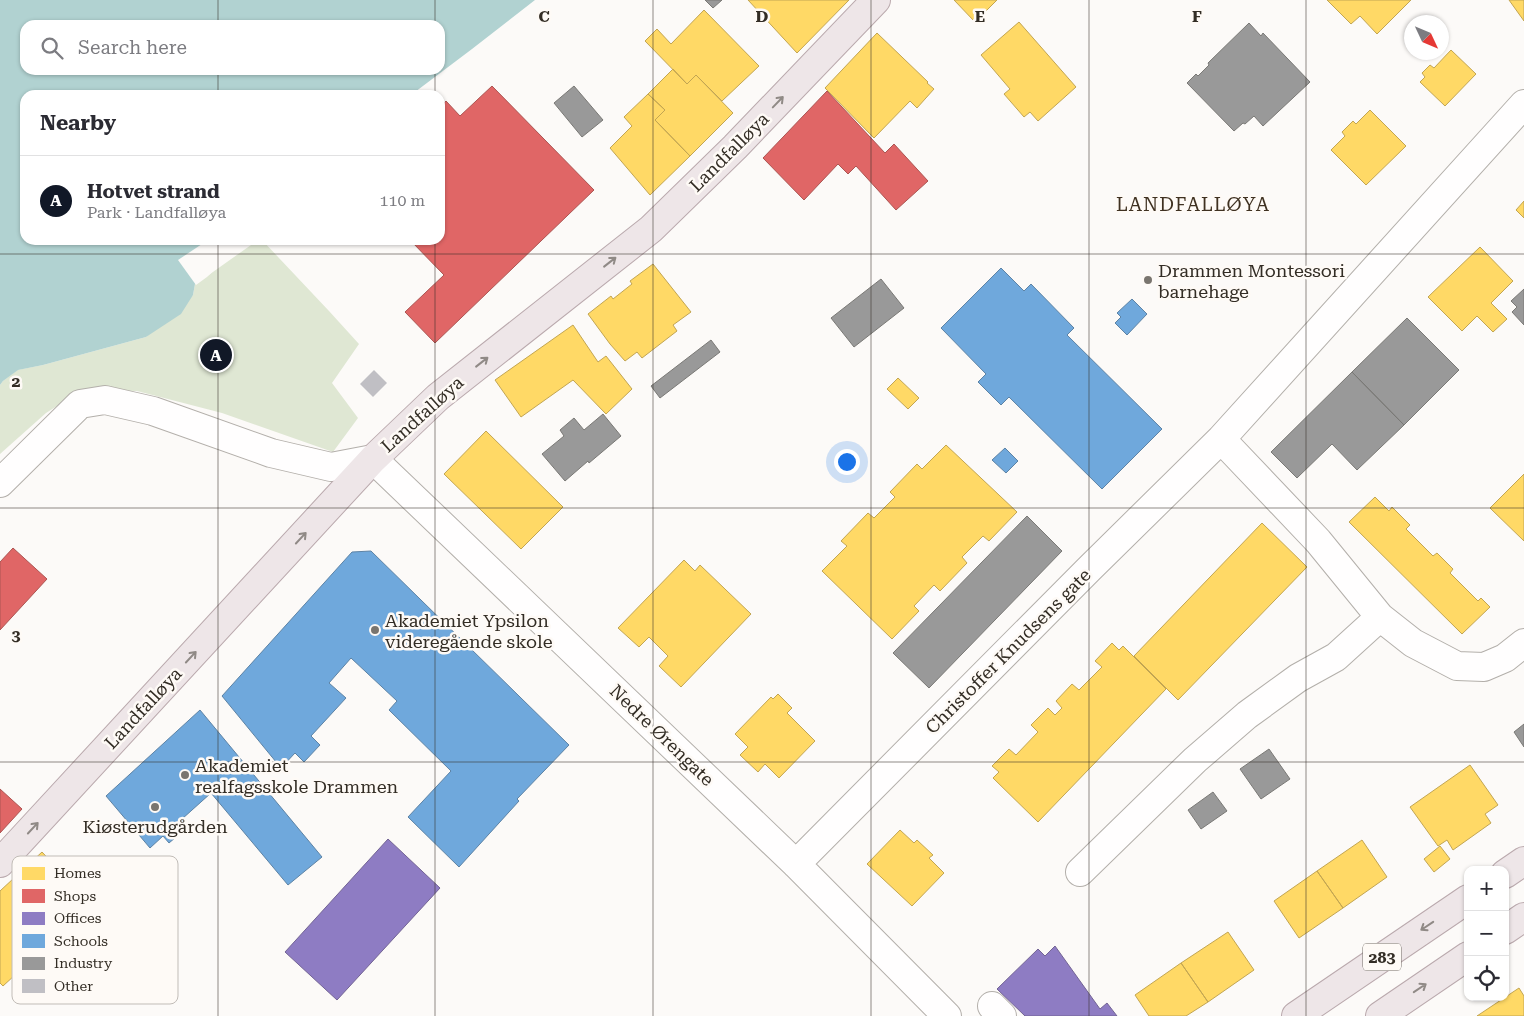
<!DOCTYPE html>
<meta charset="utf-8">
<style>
body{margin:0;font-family:"Roboto Serif",serif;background:#f7f7f7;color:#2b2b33}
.controls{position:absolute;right:15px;bottom:15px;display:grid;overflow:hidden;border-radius:10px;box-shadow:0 1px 4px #0004}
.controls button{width:45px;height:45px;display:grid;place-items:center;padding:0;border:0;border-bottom:1px solid #e1e1e2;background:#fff;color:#2b2b33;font:25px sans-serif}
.compass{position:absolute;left:1404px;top:15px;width:45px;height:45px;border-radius:50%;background:#fff;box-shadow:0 1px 4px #0004;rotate:134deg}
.you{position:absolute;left:846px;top:461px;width:18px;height:18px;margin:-12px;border:4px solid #fff;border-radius:50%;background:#1a73e8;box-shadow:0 0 0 8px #1a73e833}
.badge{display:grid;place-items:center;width:32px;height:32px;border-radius:50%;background:#111827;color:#fff;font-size:16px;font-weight:700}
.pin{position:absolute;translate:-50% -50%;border:2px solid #fff;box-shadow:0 1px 5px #0006}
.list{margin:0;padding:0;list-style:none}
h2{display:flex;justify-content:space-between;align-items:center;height:65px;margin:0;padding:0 20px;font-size:21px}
h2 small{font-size:16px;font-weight:400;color:#7c7c81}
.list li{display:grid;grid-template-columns:32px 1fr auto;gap:15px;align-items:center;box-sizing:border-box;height:90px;padding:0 20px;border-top:1px solid #e1e1e2}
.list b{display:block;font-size:19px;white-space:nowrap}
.list p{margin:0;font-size:16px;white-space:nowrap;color:#7c7c81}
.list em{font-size:16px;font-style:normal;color:#7c7c81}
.icon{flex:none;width:28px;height:28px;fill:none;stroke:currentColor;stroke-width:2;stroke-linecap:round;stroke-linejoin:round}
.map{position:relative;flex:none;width:1524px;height:1016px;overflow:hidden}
.search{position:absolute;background:#fff;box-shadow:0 1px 4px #0004;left:20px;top:20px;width:425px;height:55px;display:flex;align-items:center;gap:12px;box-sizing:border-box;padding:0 18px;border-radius:15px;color:#7c7c81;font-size:19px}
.panel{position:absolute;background:#fff;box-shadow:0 1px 4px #0004;left:20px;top:90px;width:425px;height:155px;border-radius:15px}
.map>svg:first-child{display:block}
.green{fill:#dfe7d3}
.water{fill:#b1d2d1;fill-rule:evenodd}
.pier{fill:#fcfaf8}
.homes{fill:#ffd966;stroke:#c2a552}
.shops{fill:#e06666;stroke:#ac5552}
.offices{fill:#8e7cc3;stroke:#736494}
.schools{fill:#6fa8dc;stroke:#5d83a5}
.industry{fill:#999;stroke:#7a7976}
.building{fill:#c0bfc4}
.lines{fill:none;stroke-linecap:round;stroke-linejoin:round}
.minor-casing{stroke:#b3afaa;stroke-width:30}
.major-casing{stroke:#baa9ad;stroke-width:30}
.minor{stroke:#fffefe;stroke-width:28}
.major{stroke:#eee6e8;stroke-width:28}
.oneway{stroke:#908a86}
.grid{fill:none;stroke:#332d25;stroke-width:1;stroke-opacity:0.55}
.poi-dot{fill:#79756f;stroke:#fefaf6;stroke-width:2}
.labels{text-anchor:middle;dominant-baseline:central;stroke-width:5;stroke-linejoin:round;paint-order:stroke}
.shield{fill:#fefaf6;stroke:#706a64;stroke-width:1}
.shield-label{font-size:16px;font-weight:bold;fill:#332d25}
.street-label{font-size:18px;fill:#332d25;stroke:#fefaf6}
.poi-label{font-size:18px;fill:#332d25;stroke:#fefaf6;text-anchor:start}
.neighbourhood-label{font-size:19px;letter-spacing:1px;fill:#3f3121;stroke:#fefaf6}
.key{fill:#fefaf6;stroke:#c1bcb7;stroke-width:1}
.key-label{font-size:14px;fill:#332d25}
.grid-label{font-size:16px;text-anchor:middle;font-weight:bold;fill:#332d25;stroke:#fefaf6;stroke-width:5;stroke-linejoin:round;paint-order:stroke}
</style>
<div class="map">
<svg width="1524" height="1016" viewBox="0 0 1524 1016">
<rect width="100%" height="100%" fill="#fcfaf8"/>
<!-- green -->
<path class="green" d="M258 240H262L329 311 359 344 332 383 358 418 333 452 222 413 137 391 82 390 46 413 0 454V385L3 381 17 370 43 365 146 337 193 295 195 284H196Z"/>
<!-- water -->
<path class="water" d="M0 0H535L472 49 411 95H25V240H245L195 284 193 295 181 314 146 337 43 365 18 370 3 381 0 385ZM25 25H440V70H25Z"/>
<!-- pier -->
<path class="pier" d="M208 240H247L207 277 196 285 178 260Z"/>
<!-- homes -->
<path class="homes" d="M748 0H849L797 53Z
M954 0H997L975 22Z
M1327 0H1411L1377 34 1360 16 1351 24Z
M1509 0H1524V21Z
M704 10 759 66 722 101 696 75 687 84 645 41 657 29 671 44Z
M1019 22 1076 87 1038 121 1030 112 1024 117 1004 94 1010 89 981 55Z
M877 33 928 82 927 83 934 89 917 108 910 101 874 138 825 88Z
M1451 50 1476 74 1445 106 1420 82 1425 77 1422 73 1430 65 1434 68Z
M673 69 687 84 696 75 733 113 690 156 655 120 665 110 648 94Z
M648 94 665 110 655 120 690 156 650 195 610 148 632 126 624 117Z
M1370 110 1406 146 1366 185 1331 150 1345 136 1342 132 1353 121 1356 124Z
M1524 201V218L1516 210Z
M1480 247 1513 281 1491 303 1507 319 1493 332 1477 316 1462 331 1428 297Z
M653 264 691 312 673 325 677 331 642 358 637 352 625 361 610 344 588 314 611 296 613 299 632 284 630 281Z
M573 325 598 362 606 356 632 389 606 414 573 380 521 417 495 380Z
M898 378 919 398 908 409 887 389Z
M486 431 563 507 521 549 444 474Z
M946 445 1017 512 989 541 983 536 962 557 967 563 940 591 934 585 914 606 919 611 892 639 822 571 847 546 841 541 868 513 874 518 895 497 890 492 917 464 922 469Z
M1524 474V541L1490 508Z
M1375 497 1389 511 1392 507 1410 525 1406 529 1433 556 1437 553 1453 569 1450 573 1478 601 1481 598 1490 607 1462 634 1349 522Z
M1262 523 1307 567 1178 700 1134 656Z
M684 560 695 571 700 565 751 614 681 687 659 666 668 656 649 637 639 647 618 628Z
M1112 643 1119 650 1123 646 1166 689 1038 822 993 778 999 772 992 766 1009 749 1016 755 1038 732 1031 725 1048 708 1055 715 1062 708 1056 701 1072 684 1079 690 1102 667 1095 661Z
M778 694 792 708 787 713 815 741 779 778 765 764 758 772 740 755 748 747 735 734 771 697 773 699Z
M1470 765 1498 805 1485 814 1491 823 1453 850 1447 840 1438 846 1410 807Z
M900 830 914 843 917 840 933 855 929 858 944 873 912 906 867 864Z
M1362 840 1387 877 1343 908 1317 871Z
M1440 846 1450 859 1434 872 1424 859Z
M42 852 91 904 53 940 57 944 45 955 41 951 3 986 0 983V891Z
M1317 871 1343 908 1299 938 1274 901Z
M1228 932 1254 970 1208 1002 1181 963Z
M1181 963 1208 1002 1186 1016H1149L1135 995Z
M1519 988 1524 996V1016H1477Z"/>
<!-- shops -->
<path class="shops" d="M492 86 594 190 435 343 405 312 444 275 410 240H440V107L446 101 460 116Z
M827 91 885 153 894 144 928 181 896 210 856 166 848 174 838 164 804 200 763 158Z
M13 548 47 579 0 630V562Z
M0 789 22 809 0 833Z"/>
<!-- offices -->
<path class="offices" d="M388 839 440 888 337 1000 285 952Z
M1055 946 1100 1009 1107 1003 1117 1016H1025L997 989 1038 949 1045 956Z"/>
<!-- schools -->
<path class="schools" d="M1001 268 1024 291 1031 284 1074 328 1067 335 1162 429 1102 489 1009 397 1001 405 978 382 986 374 941 328Z
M1132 299 1147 314 1127 335 1115 323 1121 317 1117 313Z
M1005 448 1018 461 1006 473 992 460Z
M371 551 569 745 517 799 519 801 459 867 408 817 451 771 389 710 397 701 351 658 329 683 346 698 311 736 320 745 304 762 295 753 281 768 222 696 352 552Z
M200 710 322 857 288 885 211 793 182 819 189 826 169 843 163 836 150 848 106 796Z"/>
<!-- industry -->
<path class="industry" d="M705 0H722L713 8Z
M1249 23 1261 36 1263 33 1310 82 1263 126 1254 116 1245 124 1243 123 1234 131 1187 83 1196 74 1198 76 1209 65 1208 63Z
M574 86 603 120 582 137 554 103Z
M881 279 904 308 854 347 831 318Z
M1524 289V325L1512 312 1517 307 1511 301Z
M1407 318 1459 370 1404 425 1352 372Z
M711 340 720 352 660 398 651 386Z
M1352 372 1404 425 1357 470 1332 444 1297 478 1271 452Z
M603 414 621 436 589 463 588 461 565 481 542 454 564 436 560 430 574 418 584 430Z
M1027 516 1062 551 929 688 893 653Z
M1524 724V747L1514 732Z
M1269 749 1290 779 1261 799 1240 769Z
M1213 792 1227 811 1201 829 1188 810Z"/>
<!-- building -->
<path class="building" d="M374 370 387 383 373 397 360 384Z"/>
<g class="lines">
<defs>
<path id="minor" d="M1221 439 1318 541 1380 617 1413 643 1457 666 1484 667 1505 658 1524 643
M0 483 80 404 105 400 153 411 271 453 331 467 373 459 796 864 947 1016
M796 864 1089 569 1221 439 1524 104
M1080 872 1195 760 1247 715 1298 678 1336 657 1380 617
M992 1006 1002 1016"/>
<path id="major" d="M0 863 373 459 438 397 651 229 735 147 876 0
M1505 874 1524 861
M1505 930 1524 917
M1296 1016 1468 899
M1380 1016 1468 956"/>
</defs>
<!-- minor casing -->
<use href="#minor" class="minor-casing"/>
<!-- major casing -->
<use href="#major" class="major-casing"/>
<!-- minor -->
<use href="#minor" class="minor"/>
<!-- major -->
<use href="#major" class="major"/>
</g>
<!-- one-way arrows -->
<defs><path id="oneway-shaft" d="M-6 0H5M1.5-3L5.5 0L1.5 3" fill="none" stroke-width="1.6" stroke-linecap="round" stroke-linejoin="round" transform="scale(1.25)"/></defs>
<g class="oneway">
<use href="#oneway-shaft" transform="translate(778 102) rotate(-46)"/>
<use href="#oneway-shaft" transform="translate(610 262) rotate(-38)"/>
<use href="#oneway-shaft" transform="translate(482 362) rotate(-38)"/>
<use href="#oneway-shaft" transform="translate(301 538) rotate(-47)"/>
<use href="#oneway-shaft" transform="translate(191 657) rotate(-47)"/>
<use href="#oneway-shaft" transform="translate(33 828) rotate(-47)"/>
<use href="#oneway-shaft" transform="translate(1427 926) rotate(146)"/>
<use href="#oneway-shaft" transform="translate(1420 988) rotate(-34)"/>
</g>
<!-- grid -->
<path class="grid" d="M218 0V25M435 0V25M653 0V1016M871 0V1016M1089 0V1016M1306 0V1016M218 70V95M435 70V95M218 240V1016M435 240V1016M0 254H1524M0 508H1524M0 762H1524"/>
<!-- markers -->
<g class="poi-dot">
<circle cx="1148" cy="280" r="5"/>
<circle cx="375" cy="630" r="5"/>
<circle cx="185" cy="775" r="5"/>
<circle cx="155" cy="807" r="5"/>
</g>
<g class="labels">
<!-- shield labels -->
<rect class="shield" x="1363" y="943.5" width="38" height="27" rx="4"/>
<g class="shield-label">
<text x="1382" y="957">283</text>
</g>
<!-- street labels -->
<g class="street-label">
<text transform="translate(729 152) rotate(-45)">Landfalløya</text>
<text transform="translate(422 414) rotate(-42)">Landfalløya</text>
<text transform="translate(1008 651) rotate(-45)">Christoffer Knudsens gate</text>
<text transform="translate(143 708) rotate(-47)">Landfalløya</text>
<text transform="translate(662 735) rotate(44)">Nedre Ørengate</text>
</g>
<!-- poi labels -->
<g class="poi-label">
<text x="1158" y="270">Drammen Montessori<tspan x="1158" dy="21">barnehage</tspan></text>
<text x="385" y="620">Akademiet Ypsilon<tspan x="385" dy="21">videregående skole</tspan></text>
<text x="195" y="765">Akademiet<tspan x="195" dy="21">realfagsskole Drammen</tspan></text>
<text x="155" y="826" text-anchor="middle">Kiøsterudgården</text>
</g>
<!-- neighbourhood labels -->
<g class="neighbourhood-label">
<text x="1193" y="204">LANDFALLØYA</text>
</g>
</g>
<!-- legend -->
<rect x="12" y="856" width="166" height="148" rx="8" class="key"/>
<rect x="22" y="867" width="23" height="13" fill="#ffd966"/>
<rect x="22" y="889" width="23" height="14" fill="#e06666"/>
<rect x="22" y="912" width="23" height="13" fill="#8e7cc3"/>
<rect x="22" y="934" width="23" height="14" fill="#6fa8dc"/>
<rect x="22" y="957" width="23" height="13" fill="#999"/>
<rect x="22" y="979" width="23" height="14" fill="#c0bfc4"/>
<g class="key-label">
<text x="54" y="878">Homes</text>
<text x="54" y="901">Shops</text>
<text x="54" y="923">Offices</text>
<text x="54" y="946">Schools</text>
<text x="54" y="968">Industry</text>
<text x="54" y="991">Other</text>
</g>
<g class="grid-label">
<text x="544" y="22">C</text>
<text x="762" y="22">D</text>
<text x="980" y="22">E</text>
<text x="1197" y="22">F</text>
<text x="16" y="387">2</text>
<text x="16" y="641">3</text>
</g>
</svg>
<div class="controls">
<button>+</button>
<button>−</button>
<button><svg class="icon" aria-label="locate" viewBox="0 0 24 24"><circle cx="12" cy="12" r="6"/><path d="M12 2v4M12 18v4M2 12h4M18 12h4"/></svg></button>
</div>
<svg class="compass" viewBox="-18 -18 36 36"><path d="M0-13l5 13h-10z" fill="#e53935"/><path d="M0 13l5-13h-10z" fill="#7c7c81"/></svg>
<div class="you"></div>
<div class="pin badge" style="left:216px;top:355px">A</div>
<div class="search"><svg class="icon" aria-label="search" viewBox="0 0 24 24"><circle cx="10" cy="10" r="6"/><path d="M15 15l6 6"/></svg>Search here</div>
<section class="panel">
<h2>Nearby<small></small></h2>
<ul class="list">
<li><span class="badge">A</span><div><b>Hotvet strand</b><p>Park · Landfalløya</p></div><em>110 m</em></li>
</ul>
</section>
</div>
